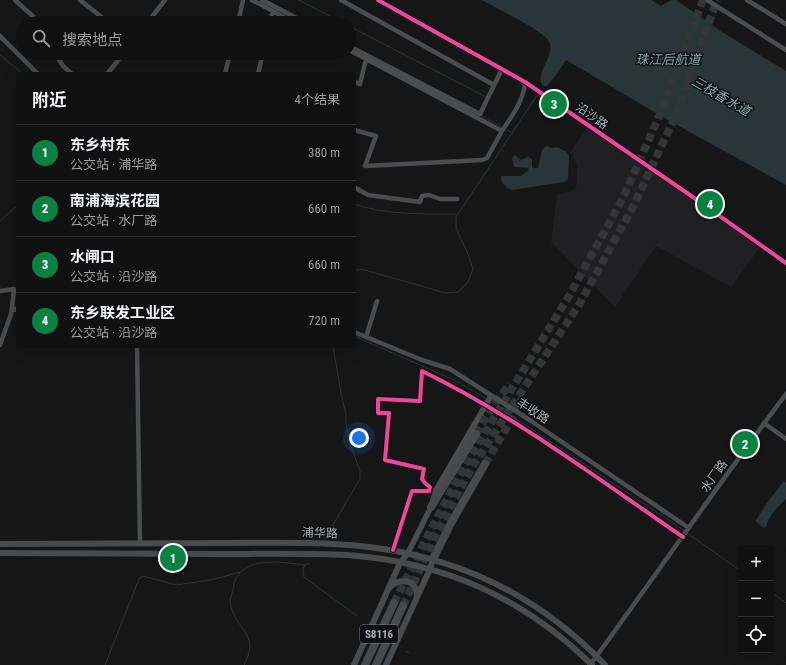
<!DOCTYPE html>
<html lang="zh">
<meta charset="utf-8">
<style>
body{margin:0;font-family:"Roboto Condensed","Noto Sans SC",sans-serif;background:#1e1e1e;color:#f1f3f6}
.controls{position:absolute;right:12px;bottom:12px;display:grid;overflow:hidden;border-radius:4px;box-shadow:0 4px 16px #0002}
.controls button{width:36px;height:36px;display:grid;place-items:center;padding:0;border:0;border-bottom:1px solid #303030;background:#101010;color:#f1f3f6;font:20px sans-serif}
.you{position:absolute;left:359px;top:438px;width:14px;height:14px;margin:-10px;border:3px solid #fff;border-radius:50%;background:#1a73e8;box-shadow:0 0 0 6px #1a73e833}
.badge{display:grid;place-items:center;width:26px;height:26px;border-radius:50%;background:#0b8043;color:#fff;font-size:13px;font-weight:700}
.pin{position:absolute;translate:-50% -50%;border:2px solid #fff;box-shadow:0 1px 4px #0006}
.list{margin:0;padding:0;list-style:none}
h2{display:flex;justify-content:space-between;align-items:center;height:52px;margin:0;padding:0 16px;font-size:17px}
h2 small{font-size:13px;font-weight:400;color:#9c9d9f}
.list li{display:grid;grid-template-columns:26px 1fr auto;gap:12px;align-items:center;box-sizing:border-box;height:56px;padding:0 16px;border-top:1px solid #303030}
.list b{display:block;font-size:15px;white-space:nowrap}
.list p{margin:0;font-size:13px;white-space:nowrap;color:#9c9d9f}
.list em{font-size:13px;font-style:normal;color:#9c9d9f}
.icon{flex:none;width:22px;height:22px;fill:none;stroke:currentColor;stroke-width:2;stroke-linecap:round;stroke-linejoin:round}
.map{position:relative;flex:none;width:786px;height:665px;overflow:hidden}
.search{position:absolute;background:#101010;box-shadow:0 4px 16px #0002;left:16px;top:16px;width:340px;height:44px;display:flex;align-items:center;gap:10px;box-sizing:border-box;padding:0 14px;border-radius:22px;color:#9c9d9f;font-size:15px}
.panel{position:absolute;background:#101010;box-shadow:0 4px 16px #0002;left:16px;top:72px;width:340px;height:276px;border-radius:4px}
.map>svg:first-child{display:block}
.built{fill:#202022}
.water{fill:#283639}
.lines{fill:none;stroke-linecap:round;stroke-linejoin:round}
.stream{stroke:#283639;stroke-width:1}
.motorway-tunnel{stroke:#333536;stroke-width:8;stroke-dasharray:8 4;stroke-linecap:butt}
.minor{stroke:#4a4d4f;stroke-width:4.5}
.tertiary{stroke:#4a4d4f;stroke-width:5.5}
.secondary{stroke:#484b4d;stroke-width:6}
.motorway{stroke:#47494b;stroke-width:8}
.cycleway-casing{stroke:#101012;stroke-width:6}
.cycleway{stroke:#ed469a;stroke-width:4}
.labels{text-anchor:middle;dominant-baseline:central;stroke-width:3;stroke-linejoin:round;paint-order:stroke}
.shield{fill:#101012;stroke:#798186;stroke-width:1}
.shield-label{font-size:11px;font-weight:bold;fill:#a6b1b8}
.street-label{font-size:12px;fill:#a6b1b8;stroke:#101012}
.water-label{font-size:13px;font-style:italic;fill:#7bacb5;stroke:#101012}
</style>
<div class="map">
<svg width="786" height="665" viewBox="0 0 786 665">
<rect width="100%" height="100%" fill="#161616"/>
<!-- built -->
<path class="built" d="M588 126 761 246 731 287 656 246 615 307 551 242 557 195 572 191 575 189 577 184V164L570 152Z"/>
<!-- water -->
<path class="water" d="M482 0H651L661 6 671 0H676L722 32 786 71V185L668 120 566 60 556 75 547 86H543C533 72 558 55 548 40 540 29 495 8 482 0Z
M547 146 551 148 557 147 565 151 569 156 568 179 564 182 512 190C506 188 500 182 501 176H521L529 170 528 168 514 167 512 158 515 155 521 160 528 157 532 159V167L534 168H538L542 150Z
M784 481 786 483V499C777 508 769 515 766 527L764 528 756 522V520L767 503Z"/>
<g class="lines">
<!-- stream -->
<path class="stream" d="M299 0 343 23
M349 26 486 97
M0 55 23 74
M481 116 502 127
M506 130 511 132
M354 204C386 215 423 214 457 214
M0 221 18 205
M354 271 361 269 446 293 458 292 468 282 473 269 468 254 456 228V217L538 94
M354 336 454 380 487 399
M491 402 685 531
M687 533 741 571
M324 540 360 479V471L351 446 346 424V415L341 393 333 346
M305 565 303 569 304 577 357 616
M771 592 786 603
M405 651 409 653
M105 665 139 579 143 576 176 585 211 580 240 572
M244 665C260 634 239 633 231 607 229 601 232 594 233 589 238 554 280 562 305 565L309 563"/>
<!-- motorway-tunnel -->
<path class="motorway-tunnel" d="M476 434 495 403 510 384
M485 464 512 419 522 399
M394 603 430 531 468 460 569 296 623 198 661 112 703 0
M403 606 436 534 474 464 580 303 634 205 674 119 717 0"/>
<!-- minor -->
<path class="minor" d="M15 0 37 20 38 23
M80 0 109 23
M252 0 295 23
M262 0 306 23
M341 0 494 85
M707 0 786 50
M747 0 786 24
M147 23 165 0
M238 23 243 0
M270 23 273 11
M0 36 38 74
M349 46 480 114 502 69
M349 50 502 131C512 116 524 100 525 82
M55 53 63 66 72 74
M107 74 124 53
M225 74 230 53
M258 74 263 53
M354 83V82L360 84 366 59
M354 130 376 136 365 166 482 160 487 158 502 131
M354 187 368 195 420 202 422 196 429 195 440 199H457
M0 291 14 289 12 308 18 310
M354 332 422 360 450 369 528 419 689 528
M366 337 377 301
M0 345 11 314 12 308
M137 346 140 543
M764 423 786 439
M393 550 412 491H429L430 487 425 483 422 479 424 469 385 460 389 413H378V399L420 401 422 371C515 416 598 479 683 537
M590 665C656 575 719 483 786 394"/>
<!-- tertiary -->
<path class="tertiary" d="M378 0 525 82 690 195 786 263
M408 553 431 507 436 490 491 396"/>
<!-- secondary -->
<path class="secondary" d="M0 544C73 544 146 543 218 543 268 543 319 541 369 547 462 558 540 597 605 665
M0 553C73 553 146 553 219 554 261 554 304 553 347 555 443 562 523 597 592 665
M390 587C401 577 417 580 417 596
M354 665 400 563 408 553
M386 665 430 569 433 559"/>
<!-- motorway -->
<path class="motorway" d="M431 507 476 434
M433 559 451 523 485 464
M365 665 394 603
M376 665 403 606"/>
<defs>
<path id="cycleway" d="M378 0 525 82 690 195 786 263
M393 550 412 491H429L430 487 425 483 422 479 424 469 385 460 389 413H378V399L420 401 422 371C515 416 598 479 683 537"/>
</defs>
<!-- cycleway casing -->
<use href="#cycleway" class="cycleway-casing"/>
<!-- cycleway -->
<use href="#cycleway" class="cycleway"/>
</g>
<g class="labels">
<!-- shield labels -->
<rect class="shield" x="360" y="625" width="38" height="18" rx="3"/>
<g class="shield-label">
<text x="379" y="634">S8116</text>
</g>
<!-- street labels -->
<g class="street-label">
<text transform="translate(592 116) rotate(35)">沿沙路</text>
<text transform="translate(533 411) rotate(33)">丰收路</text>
<text transform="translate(714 476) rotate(-55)">水厂路</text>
<text transform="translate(320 533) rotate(2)">浦华路</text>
</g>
<!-- water labels -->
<g class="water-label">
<text x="668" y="59">珠江后航道</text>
<text transform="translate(721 96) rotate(30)">三枝香水道</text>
</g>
</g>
</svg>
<div class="controls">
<button>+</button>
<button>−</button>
<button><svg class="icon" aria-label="locate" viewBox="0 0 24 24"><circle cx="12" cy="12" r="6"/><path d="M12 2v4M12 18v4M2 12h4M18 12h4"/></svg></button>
</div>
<div class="you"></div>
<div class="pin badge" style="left:173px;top:558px">1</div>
<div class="pin badge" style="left:745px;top:444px">2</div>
<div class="pin badge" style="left:554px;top:104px">3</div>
<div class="pin badge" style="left:710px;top:204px">4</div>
<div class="search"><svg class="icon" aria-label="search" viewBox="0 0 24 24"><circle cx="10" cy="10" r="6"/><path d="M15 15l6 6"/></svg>搜索地点</div>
<section class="panel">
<h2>附近<small>4个结果</small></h2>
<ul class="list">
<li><span class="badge">1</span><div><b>东乡村东</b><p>公交站 · 浦华路</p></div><em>380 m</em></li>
<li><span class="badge">2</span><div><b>南浦海滨花园</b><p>公交站 · 水厂路</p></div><em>660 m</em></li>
<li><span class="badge">3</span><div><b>水闸口</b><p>公交站 · 沿沙路</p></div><em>660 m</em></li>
<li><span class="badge">4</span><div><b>东乡联发工业区</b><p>公交站 · 沿沙路</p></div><em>720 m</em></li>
</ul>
</section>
</div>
